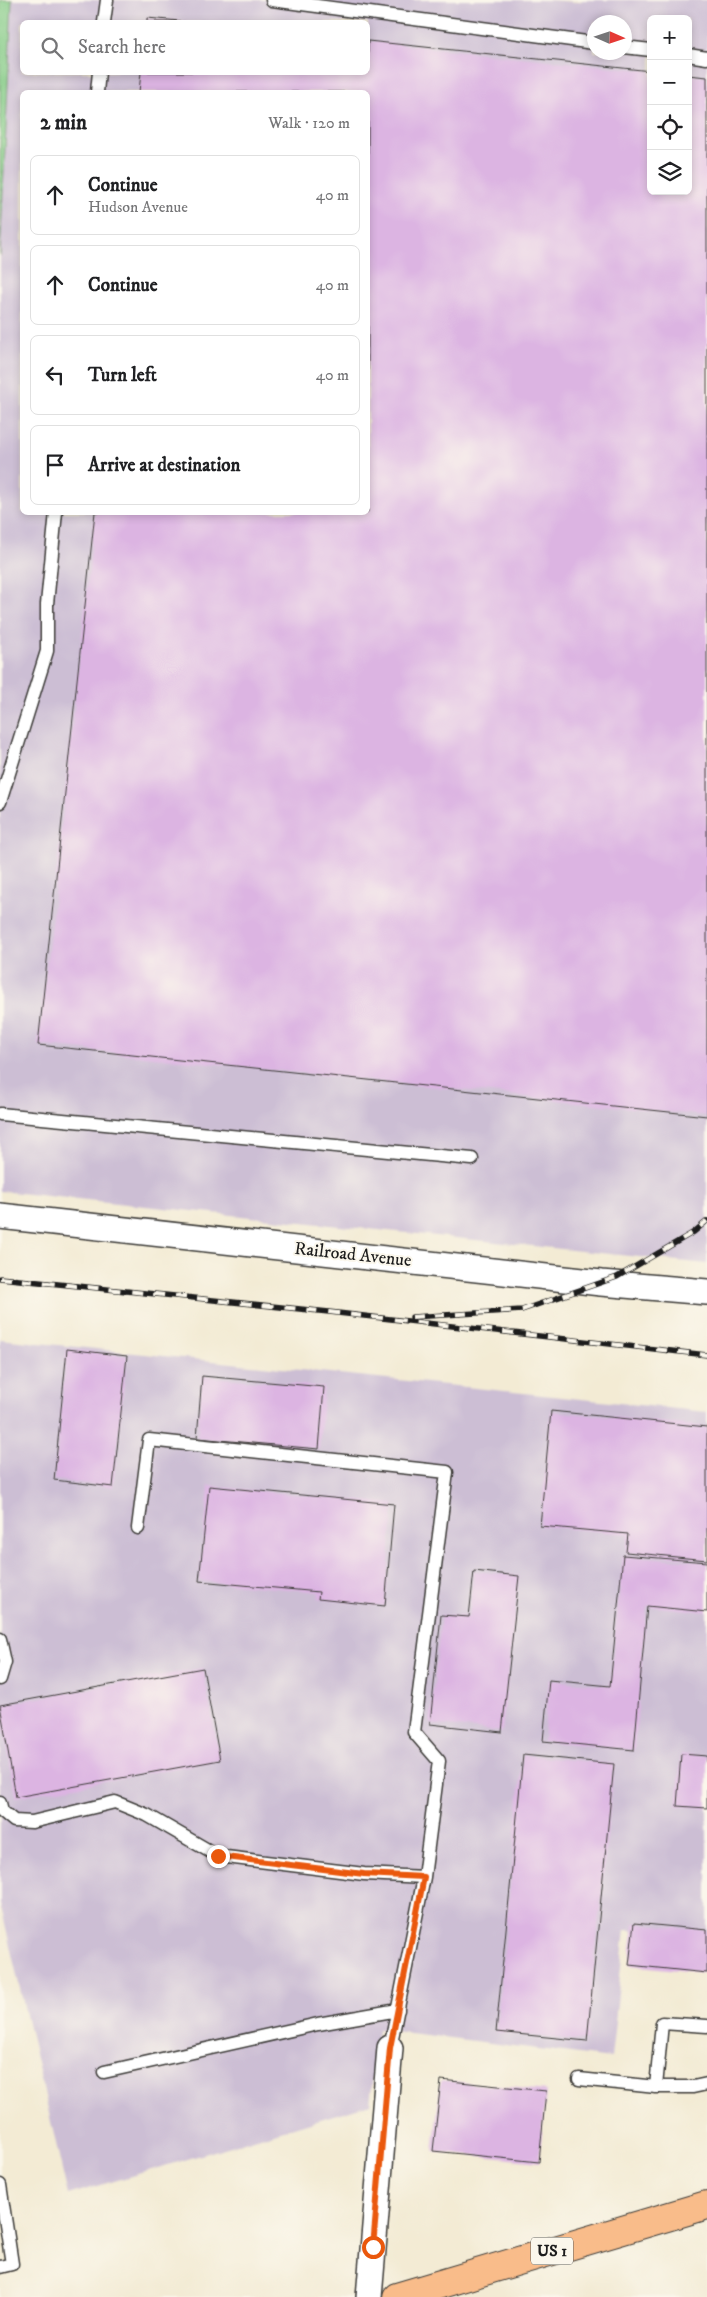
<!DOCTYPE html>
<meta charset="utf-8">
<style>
body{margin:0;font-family:"IM FELL DW Pica",serif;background:#f2f2f2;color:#202124}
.controls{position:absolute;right:15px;top:15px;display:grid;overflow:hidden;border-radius:8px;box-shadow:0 2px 8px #0003}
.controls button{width:45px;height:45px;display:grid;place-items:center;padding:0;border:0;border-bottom:1px solid #e0e0e0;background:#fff;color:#202124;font:25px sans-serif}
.compass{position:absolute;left:587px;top:15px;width:45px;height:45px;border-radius:50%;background:#fff;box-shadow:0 2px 8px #0003;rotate:93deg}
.stop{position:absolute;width:15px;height:15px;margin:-11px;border:4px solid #ea580c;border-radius:50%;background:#fff}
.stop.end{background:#ea580c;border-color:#fff;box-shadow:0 1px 5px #0008}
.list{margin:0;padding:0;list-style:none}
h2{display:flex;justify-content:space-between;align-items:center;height:65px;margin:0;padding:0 20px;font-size:21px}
h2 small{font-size:16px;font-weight:400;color:#757577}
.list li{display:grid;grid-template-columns:32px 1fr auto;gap:15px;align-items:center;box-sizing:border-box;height:80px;margin:0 10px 10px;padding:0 10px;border:1px solid #e0e0e0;border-radius:8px}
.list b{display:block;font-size:19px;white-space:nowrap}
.list p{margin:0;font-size:16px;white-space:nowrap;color:#757577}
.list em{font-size:16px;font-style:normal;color:#757577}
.icon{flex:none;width:28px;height:28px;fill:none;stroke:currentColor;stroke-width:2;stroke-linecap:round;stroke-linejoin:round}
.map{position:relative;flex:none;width:707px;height:2297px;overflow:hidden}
.search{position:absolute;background:#fff;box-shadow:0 2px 8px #0003;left:20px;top:20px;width:350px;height:55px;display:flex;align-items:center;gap:12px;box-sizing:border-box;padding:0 18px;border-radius:8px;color:#757577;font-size:19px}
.panel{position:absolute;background:#fff;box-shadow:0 2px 8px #0003;left:20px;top:90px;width:350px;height:425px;border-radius:8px}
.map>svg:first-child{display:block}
.industrial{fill:#ccbed4;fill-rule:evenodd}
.green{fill:#83ca86;stroke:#507351}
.building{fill:#dcb4e2}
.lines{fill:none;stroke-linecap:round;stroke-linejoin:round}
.service-casing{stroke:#3c3b38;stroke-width:15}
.minor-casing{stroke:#3c3b38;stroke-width:28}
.primary-casing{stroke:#3c3b38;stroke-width:30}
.service{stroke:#fff;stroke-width:12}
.minor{stroke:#fff;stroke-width:25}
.primary{stroke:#f9bc8a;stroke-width:28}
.rail-casing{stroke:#1c1c1c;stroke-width:5.5}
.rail{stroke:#fbf7ec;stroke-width:4;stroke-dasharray:11;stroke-linecap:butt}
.route{stroke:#ea580c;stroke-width:6}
.labels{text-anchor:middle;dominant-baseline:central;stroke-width:4;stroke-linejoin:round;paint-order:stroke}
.shield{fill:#fbf7ec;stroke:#5f5e5a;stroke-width:1}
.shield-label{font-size:16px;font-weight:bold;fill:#1c1c1c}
.street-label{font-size:18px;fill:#1c1c1c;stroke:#fbf7ec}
</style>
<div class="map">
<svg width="707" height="2297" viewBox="0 0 707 2297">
<rect width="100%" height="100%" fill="#fbf7ec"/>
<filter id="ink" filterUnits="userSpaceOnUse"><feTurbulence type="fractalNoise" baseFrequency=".02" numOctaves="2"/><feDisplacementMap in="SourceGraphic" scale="10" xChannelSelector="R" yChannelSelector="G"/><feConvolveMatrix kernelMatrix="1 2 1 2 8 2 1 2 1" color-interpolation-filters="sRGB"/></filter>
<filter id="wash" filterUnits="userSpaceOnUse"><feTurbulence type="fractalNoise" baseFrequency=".0096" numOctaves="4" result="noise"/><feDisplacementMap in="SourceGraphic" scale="20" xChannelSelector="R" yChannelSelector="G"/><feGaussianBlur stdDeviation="1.12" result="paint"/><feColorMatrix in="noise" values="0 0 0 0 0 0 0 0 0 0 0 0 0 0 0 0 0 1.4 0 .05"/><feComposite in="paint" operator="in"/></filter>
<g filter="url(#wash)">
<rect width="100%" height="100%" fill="#f3ebd4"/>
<!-- industrial -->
<path class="industrial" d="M12 0H547L578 2 583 0H707V1264L0 1191V256ZM651 19H688V191H651ZM22 22H368V72H22ZM594 22H624V52H594ZM22 92H368V512H22Z
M0 1339 707 1412V1938L625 1930 611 2058 378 2029 370 2104 68 2195 0 1903Z"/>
<!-- green -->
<path class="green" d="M0 0H12L0 256Z"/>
<g id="blocks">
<!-- building -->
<path class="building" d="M147 18 180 21V22H147Z
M368 41 651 71V191H688V75L707 77V1116L38 1045 95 512H368V92H139L141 72H368Z
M67 1349 127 1356 113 1487 54 1480Z
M202 1376 324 1387 319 1449 197 1438Z
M551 1411 707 1427V1560L626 1552 628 1534 540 1526Z
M209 1486 394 1504 385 1606 318 1599 319 1592 199 1581Z
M623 1555 707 1562V1612L647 1606 634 1750 543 1741 549 1680 610 1686Z
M474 1571 519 1576 502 1732 430 1724 441 1615 469 1617Z
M203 1668 220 1760 16 1797 0 1705Z
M681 1754 707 1756V1808L677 1806Z
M523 1755 614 1764 587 2041 496 2032Z
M634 1923 707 1930V1973L629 1965Z
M441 2080 546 2091 539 2162 433 2151Z"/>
</g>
</g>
<g filter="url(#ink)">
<use href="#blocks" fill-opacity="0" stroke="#3c3b38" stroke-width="1"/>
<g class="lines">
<defs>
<path id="service" d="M272 0 594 43
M104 22 107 0
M624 47 651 50
M688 55 707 58
M97 92 99 72
M0 802 47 651V604L56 512
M0 1114 472 1159
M138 1528 149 1440 447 1472 414 1732 439 1761 424 1877 390 2048
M0 1639 5 1662 0 1679
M0 1803 2 1811 14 1821 32 1822 115 1802 147 1815 218 1856 364 1874 424 1877
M104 2072 318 2024 398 2010
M579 2079 656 2087 662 2023 707 2026
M656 2087H693L707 2084
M0 2185 12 2264 0 2267"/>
<path id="minor" d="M0 1216 601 1283 707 1292
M369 2297 390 2048"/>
<path id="primary" d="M397 2297 707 2205"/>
</defs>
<!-- service casing -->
<use href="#service" class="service-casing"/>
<!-- minor casing -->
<use href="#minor" class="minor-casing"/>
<!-- primary casing -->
<use href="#primary" class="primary-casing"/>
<!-- service -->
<use href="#service" class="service"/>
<!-- minor -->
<use href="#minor" class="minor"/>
<!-- primary -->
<use href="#primary" class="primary"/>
<defs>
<path id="rail" d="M0 1278 329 1312 707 1355
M412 1317 522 1310 617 1277 694 1232 707 1221"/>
</defs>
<!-- rail casing -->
<use href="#rail" class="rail-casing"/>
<!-- rail -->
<use href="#rail" class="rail"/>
</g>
</g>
<g class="lines" filter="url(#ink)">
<!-- route -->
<path class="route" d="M218 1856 364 1874 424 1877 390 2048 373 2247"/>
</g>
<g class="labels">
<!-- shield labels -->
<rect class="shield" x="531" y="2237.5" width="42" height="27" rx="4"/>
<g class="shield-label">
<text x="552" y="2251">US 1</text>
</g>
<!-- street labels -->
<g class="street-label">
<text transform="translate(353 1255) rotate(6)">Railroad Avenue</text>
</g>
</g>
</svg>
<div class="controls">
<button>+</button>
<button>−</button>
<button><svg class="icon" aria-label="locate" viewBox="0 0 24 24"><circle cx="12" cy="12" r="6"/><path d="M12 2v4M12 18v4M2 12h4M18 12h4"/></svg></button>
<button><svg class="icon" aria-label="layers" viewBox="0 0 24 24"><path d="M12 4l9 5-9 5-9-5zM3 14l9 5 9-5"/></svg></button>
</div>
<svg class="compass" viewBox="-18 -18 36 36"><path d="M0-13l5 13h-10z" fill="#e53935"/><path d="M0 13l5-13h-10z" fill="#757577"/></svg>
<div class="stop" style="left:373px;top:2247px"></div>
<div class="stop end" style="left:218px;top:1856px"></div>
<div class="search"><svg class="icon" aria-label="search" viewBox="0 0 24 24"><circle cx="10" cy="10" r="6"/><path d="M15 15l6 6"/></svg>Search here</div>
<section class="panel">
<h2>2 min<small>Walk · 120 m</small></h2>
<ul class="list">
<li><svg class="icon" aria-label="ahead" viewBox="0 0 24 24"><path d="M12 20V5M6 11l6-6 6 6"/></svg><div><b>Continue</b><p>Hudson Avenue</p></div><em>40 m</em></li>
<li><svg class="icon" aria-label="ahead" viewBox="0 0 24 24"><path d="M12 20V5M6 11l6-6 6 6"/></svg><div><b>Continue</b></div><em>40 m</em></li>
<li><svg class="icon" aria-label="left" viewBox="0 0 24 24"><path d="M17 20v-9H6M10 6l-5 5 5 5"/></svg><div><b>Turn left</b></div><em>40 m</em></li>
<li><svg class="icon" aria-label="arrive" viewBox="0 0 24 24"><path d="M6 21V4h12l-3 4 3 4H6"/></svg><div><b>Arrive at destination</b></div></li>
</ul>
</section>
</div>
